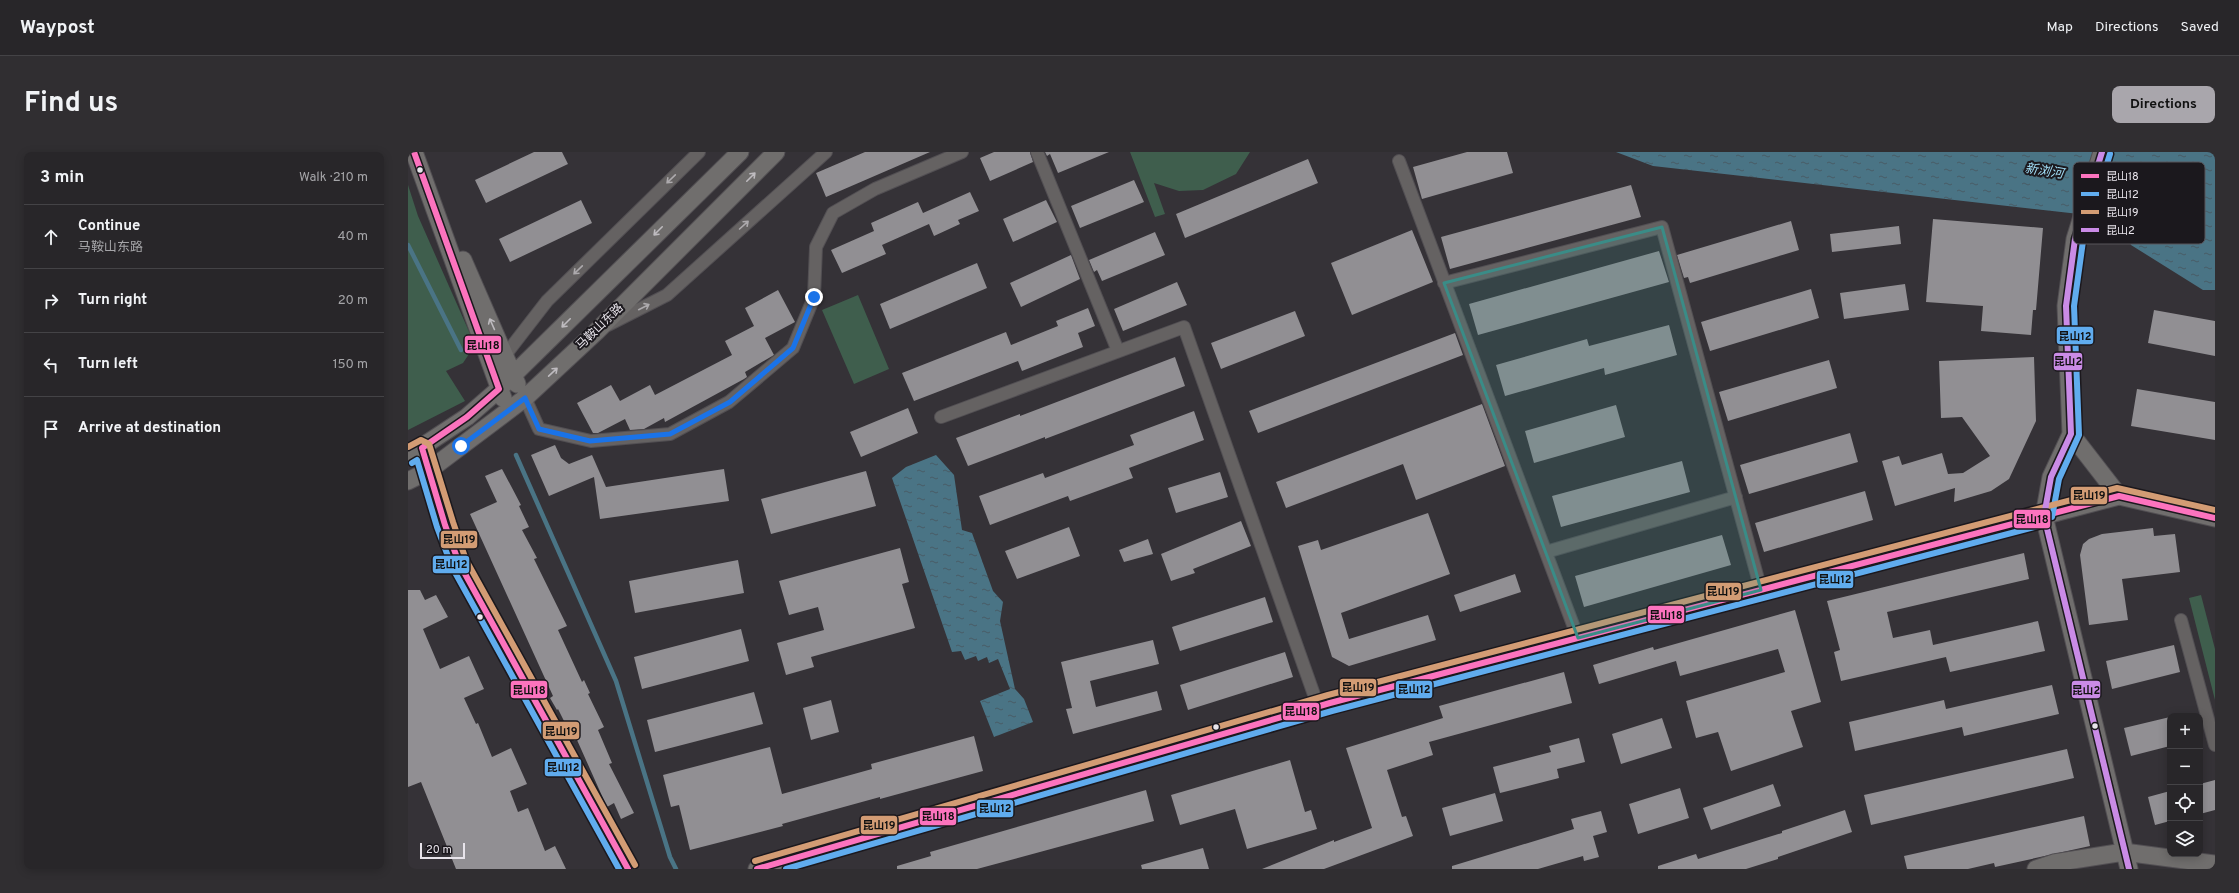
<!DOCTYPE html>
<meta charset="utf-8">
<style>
body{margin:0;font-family:Overpass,"Noto Sans SC",sans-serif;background:#302e31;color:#f1f3f6}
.controls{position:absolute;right:12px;bottom:12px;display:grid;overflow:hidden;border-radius:8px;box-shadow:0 2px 10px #0003}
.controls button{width:36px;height:36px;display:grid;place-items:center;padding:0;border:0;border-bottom:1px solid #444346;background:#282629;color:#f1f3f6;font:20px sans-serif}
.scale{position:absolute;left:12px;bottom:10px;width:45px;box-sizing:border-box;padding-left:4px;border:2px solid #e8e4eb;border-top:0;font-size:11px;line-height:14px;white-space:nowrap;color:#e8e4eb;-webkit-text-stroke:3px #1b181d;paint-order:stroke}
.stop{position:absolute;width:12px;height:12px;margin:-9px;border:3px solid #1a73e8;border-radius:50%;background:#fff}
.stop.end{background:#1a73e8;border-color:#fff;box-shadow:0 1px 4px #0008}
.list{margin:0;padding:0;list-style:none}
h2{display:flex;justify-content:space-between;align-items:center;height:52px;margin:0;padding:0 16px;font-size:17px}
h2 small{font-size:13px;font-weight:400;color:#a5a5a8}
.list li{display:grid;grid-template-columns:26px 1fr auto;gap:12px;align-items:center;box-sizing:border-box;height:64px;padding:0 16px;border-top:1px solid #444346}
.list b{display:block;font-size:15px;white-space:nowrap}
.list p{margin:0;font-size:13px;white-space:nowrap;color:#a5a5a8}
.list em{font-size:13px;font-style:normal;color:#a5a5a8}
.icon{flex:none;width:22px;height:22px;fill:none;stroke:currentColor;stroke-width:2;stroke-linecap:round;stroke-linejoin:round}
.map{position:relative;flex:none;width:1807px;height:717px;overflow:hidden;border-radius:8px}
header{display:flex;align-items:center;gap:24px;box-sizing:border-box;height:56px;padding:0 20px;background:#282629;border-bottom:1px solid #444346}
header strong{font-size:19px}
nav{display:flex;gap:22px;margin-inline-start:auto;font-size:14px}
.intro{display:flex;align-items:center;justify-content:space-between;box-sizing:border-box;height:96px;padding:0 24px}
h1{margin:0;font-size:28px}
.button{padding:10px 18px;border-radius:8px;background:#a9a6ac;color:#111;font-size:14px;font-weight:700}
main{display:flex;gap:24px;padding:0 24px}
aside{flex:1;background:#282629;border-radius:8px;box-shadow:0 2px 10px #0003}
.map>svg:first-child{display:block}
.green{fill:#3f5e4d}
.water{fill:url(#water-ripples)}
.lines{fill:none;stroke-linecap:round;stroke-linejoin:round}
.stream{stroke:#4a7485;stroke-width:4.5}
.building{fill:#918f93}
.street-casing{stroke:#524f53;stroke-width:14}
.secondary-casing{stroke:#524f53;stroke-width:19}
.street{stroke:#656262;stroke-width:12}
.secondary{stroke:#706e6d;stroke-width:17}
.bus-1-casing{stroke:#1b181d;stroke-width:9}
.bus-2-casing{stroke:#1b181d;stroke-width:9}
.bus-3-casing{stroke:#1b181d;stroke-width:9}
.bus-4-casing{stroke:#1b181d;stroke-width:9}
.bus-1{stroke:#fc73be;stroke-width:6}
.bus-2{stroke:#60acee;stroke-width:6}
.bus-3{stroke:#d39c74;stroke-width:6}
.bus-4{stroke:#ca8be6;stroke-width:6}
.oneway{stroke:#bebbbf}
.oneway2{stroke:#adaaad}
.route{stroke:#1a73e8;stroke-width:5}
.marked{fill:#3a8c87;fill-opacity:0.2;stroke:#3a8c87;stroke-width:3;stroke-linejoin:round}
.bus-dot{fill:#e8e4eb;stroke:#1b181d;stroke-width:1.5}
.labels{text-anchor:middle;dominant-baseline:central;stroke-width:4;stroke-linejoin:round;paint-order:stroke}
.street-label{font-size:12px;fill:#e8e4eb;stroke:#1b181d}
.water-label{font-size:13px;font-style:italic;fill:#a2dff8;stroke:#1b181d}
.key{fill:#1b181d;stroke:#58555b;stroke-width:1}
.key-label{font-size:11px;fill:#e8e4eb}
.line-badge{stroke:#1b181d;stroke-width:1.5}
.pale-badge-label{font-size:11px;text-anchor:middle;font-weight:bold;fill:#111}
</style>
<header>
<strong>Waypost</strong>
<nav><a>Map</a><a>Directions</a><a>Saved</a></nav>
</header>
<div class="intro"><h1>Find us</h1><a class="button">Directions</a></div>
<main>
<aside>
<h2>3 min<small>Walk · 210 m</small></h2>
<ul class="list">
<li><svg class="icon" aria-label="ahead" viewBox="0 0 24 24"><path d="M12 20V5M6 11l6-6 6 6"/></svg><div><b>Continue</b><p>马鞍山东路</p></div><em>40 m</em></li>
<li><svg class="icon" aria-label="right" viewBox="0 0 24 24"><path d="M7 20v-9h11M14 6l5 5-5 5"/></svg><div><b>Turn right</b></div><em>20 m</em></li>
<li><svg class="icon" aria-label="left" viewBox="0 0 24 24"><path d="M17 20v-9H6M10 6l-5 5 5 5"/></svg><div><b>Turn left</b></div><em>150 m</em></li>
<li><svg class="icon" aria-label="arrive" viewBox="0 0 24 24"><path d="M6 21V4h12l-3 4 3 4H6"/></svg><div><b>Arrive at destination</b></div></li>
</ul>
</aside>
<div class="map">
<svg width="1807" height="717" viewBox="0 0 1807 717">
<defs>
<pattern id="water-ripples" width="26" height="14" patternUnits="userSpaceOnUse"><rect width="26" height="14" fill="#4a7485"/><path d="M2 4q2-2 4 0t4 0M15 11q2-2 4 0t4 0" fill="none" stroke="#485c66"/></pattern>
</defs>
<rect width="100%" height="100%" fill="#353237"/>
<!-- green -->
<path class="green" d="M722 0H842L828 22 795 38 771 39 746 31 757 62 747 65Z
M0 33 10 64 67 193 55 211 38 219 57 249 0 278Z
M450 143 481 217 446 232 414 158Z
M1793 443 1807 497V548L1781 446Z"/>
<!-- water -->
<path class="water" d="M1208 0H1807V138H1795L1723 93 1707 66 1245 14Z
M528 303 546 323 554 378 564 381 585 439 595 450 592 469 607 537 616 547 625 570 586 585 572 549 602 537 590 507 581 511 579 505 570 509 568 504 557 508 553 499 544 500 484 326 498 315Z"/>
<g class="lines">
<!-- stream -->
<path class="stream" d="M0 93 53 198
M108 303 208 529 262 705 268 717"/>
</g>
<!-- building -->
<path class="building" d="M126 0H154L160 12 78 51 67 28Z
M457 0H522L418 45 408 21Z
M586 0H622L625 10 582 29 572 6Z
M637 0H701L650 21 642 2 639 4Z
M1059 0H1099L1105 21 1014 47 1005 15Z
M900 7 910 31 777 86 768 62Z
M726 28 736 50 672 76 663 54Z
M1223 33 1233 65 1042 117 1033 85Z
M562 40 571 59 550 68 552 72 526 84 521 72 474 93 478 102 434 121 423 98 466 79 463 71 510 50 515 61Z
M173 48 184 71 102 110 91 87Z
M638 48 649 70 605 90 595 67Z
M1525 67 1635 76 1628 158H1625L1623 183 1573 179 1575 154 1518 150Z
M1383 69 1391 98 1282 131 1280 125 1276 126 1269 103Z
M1491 74 1493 92 1424 100 1422 82Z
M1004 78 1025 130 944 163 923 111Z
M747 80 757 103 694 129 689 118 686 120 681 108Z
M1251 99 1261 130 1070 183 1061 152Z
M663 103 672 127 613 155 602 131Z
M569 111 579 136 482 177 472 152Z
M769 130 779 153 715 179 706 157Z
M1497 132 1501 158 1436 167 1432 141Z
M1403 137 1411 166 1302 199 1293 170Z
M370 138 387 170 357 186 366 203 337 220 339 225 336 227 257 270 256 266 236 277 222 278 217 267 190 281H185L169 251 203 233 212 249 242 233 247 243 324 203 317 189 346 174 337 156Z
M680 156 687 174 670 181 675 195 614 219 610 209 506 249 494 221 598 180 603 193 650 174 648 169Z
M1746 158 1807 169V204L1740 191Z
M887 159 897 184 813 217 803 191Z
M1261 173 1269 203 1197 223 1196 216 1097 244 1088 213 1179 187 1181 194Z
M1047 181 1055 203 850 281 841 259Z
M767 205 777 234 637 287V285L560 314 548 286 612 262V264Z
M1626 205 1628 269 1601 327 1583 339 1546 350 1547 336 1487 354 1474 309 1491 304 1494 313 1534 301 1540 322 1555 321 1582 304 1554 265 1533 266 1531 209Z
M1421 208 1429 236 1320 269 1311 240Z
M1729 237 1807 250V288L1723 274Z
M1074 252 1097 314 1008 348 995 312 878 356 868 330Z
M1208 253 1217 285 1126 311 1117 279Z
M500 256 510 281 453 305 442 280Z
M786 259 796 288 721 316 725 326 662 349 660 344 582 373 571 344 635 321 637 326 726 293 722 283Z
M1442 281 1450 310 1341 342 1332 313Z
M147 293 153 306 161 312 184 303 198 335 316 317 321 349 192 367 186 325 141 344 123 303Z
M1274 309 1282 340 1153 375 1144 344Z
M94 317 113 353 111 354 121 375 114 378 129 406 126 407 159 474 150 478 174 530 176 528 182 541 180 542 196 575 190 578 204 611 201 612 226 661 213 667 206 651 199 655 169 588 166 589 150 557 149 558 142 546 145 544 62 362 89 350 77 324Z
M458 319 468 354 363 382 353 347Z
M812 320 820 345 768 361 760 336Z
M1457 339 1465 368 1356 400 1347 371Z
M1020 361 1042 422 933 461 941 487 1020 463 1028 488 941 514 924 505 890 394 910 388 913 398Z
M833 369 843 394 785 417 787 421 763 429 753 402Z
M661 375 672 404 609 427 597 399Z
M1745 376 1746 384 1767 382 1772 420 1714 427 1720 468 1681 473 1672 403 1675 392 1681 387 1694 382Z
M1314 383 1323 413 1176 455 1167 424Z
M740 387 745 402 716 410 711 398Z
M492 396 501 430 494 432 507 476 403 505 406 515 378 523 369 491 416 478 410 455 381 463 371 429Z
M1616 401 1621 427 1479 460 1485 486 1522 478 1525 493 1630 469 1637 499 1542 520 1538 505 1433 529 1426 500 1432 498 1419 449Z
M330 408 336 441 227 461 221 429Z
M1107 422 1113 440 1052 460 1046 443Z
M0 438H12L17 448 28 443 40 465 15 477 32 517 61 504 76 537 56 546 68 572 70 571 84 605 103 596 119 632 102 639 110 660 120 656 137 699 147 694 158 717H48L13 630 0 635Z
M857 445 865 470 772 499 764 475Z
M1387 458 1413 550 1383 559 1395 595 1323 619 1310 580 1288 586 1278 549 1377 520 1370 497 1272 524 1268 509 1191 532 1185 513 1245 495 1246 498Z
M333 477 341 509 234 537 226 505Z
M745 488 751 512 682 529 688 555 749 539 754 558 665 582 658 557 664 556 653 510Z
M1766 493 1772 520 1704 537 1698 509Z
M877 500 885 525 780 558 772 533Z
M1156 520 1164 551 1021 590 1025 603 979 618 994 665 998 664 1005 684 916 717H854L926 688V690L964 676 938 596 1035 566 1031 554Z
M1644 533 1651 562 1556 584 1554 575 1447 599 1441 570 1536 548 1538 557Z
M346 540 355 572 247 600 239 568Z
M423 548 431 580 403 588 395 556Z
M1762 565V594L1723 604 1716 576Z
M1254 566 1264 596 1213 612 1204 582Z
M566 584 575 619 472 647V645L374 672 375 674 282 698 271 653 263 655 255 623 362 595 374 642 464 617 463 612Z
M1171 586 1177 610 1149 617 1151 626 1092 641 1085 615 1143 600 1141 594Z
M1659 597 1666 626 1463 673 1456 643Z
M882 608 897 660 903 658 909 677 839 697 827 657 772 673 763 643Z
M1807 628V658L1792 662V632Z
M1365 632 1373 654 1303 678 1295 656Z
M1272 636 1281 666 1230 682 1221 652Z
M738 638 746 669 569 717H489V714L523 704 522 700Z
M1762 639V669L1747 673 1740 645Z
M1087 641 1095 669 1042 684 1034 656Z
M1437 658 1444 680 1370 705V707L1338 717H1250V714L1288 702 1290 707 1374 681V679Z
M1193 659 1199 680 1185 684 1191 705 1176 709 1175 704 1130 717H1044V714L1166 677 1163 667Z
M1676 664 1682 694 1587 715 1586 711 1560 717H1499L1496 704Z
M795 696 801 717H734L733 713Z"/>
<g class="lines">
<defs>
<path id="street" d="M629 0 710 199
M991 9 1170 486
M1036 131 1254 75 1353 438
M200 173 259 143 418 0
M98 202 139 149 291 0
M117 246 131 277 183 289 262 282 321 250 385 196 406 145 408 95 425 61 467 37 554 0
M533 265 776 175 910 554
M1138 400 1328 345
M1773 468 1807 593"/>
<path id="secondary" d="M6 0 95 246
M1694 0 1667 87 1658 154 1663 282 1643 325 1636 364 1721 717
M55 108 109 232
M1663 282 1711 344
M14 296 37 373 51 411 220 717
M0 304 59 265 91 237 332 0
M0 329 20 319 117 246 189 179 368 0
M349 717 922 551 1711 344 1807 366
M1628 717 1646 711 1716 700 1807 712"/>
</defs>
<!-- street casing -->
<use href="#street" class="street-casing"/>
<!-- secondary casing -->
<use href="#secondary" class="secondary-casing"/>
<!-- street -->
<use href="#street" class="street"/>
<!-- secondary -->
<use href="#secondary" class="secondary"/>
<defs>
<path id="bus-1" d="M6 0 91 237 59 265 14 296 37 373 51 411 220 717
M349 717 922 551 1711 344 1807 366"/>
<path id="bus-2" d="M4 311 9 308 29 375 44 415 211 717
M1644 365 1651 327 1671 283 1666 154 1675 89 1702 2
M378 717 924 559 1638 372"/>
<path id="bus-3" d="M0 295 13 288 21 292 45 370 58 408 227 713
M347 709 920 543 1709 336 1807 358"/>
<path id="bus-4" d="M1694 0 1667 87 1658 154 1663 282 1643 325 1636 364 1721 717"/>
</defs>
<!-- bus-1 casing -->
<use href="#bus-1" class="bus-1-casing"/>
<!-- bus-2 casing -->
<use href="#bus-2" class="bus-2-casing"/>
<!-- bus-3 casing -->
<use href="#bus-3" class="bus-3-casing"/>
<!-- bus-4 casing -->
<use href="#bus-4" class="bus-4-casing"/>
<!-- bus-1 -->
<use href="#bus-1" class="bus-1"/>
<!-- bus-2 -->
<use href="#bus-2" class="bus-2"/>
<!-- bus-3 -->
<use href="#bus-3" class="bus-3"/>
<!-- bus-4 -->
<use href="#bus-4" class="bus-4"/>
</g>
<!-- one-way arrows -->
<defs><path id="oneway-shaft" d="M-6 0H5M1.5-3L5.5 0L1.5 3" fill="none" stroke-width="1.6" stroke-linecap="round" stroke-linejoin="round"/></defs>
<g class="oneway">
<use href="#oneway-shaft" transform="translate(343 25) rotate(-45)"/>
<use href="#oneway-shaft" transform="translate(250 79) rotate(135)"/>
<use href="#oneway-shaft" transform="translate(158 171) rotate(135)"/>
<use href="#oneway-shaft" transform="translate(84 172) rotate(-114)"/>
<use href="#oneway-shaft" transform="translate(145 220) rotate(-43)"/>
</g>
<g class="oneway2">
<use href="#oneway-shaft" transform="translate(263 27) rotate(136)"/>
<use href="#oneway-shaft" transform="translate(336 73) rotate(-42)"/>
<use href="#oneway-shaft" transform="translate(170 118) rotate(136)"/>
<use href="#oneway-shaft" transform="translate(236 155) rotate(-27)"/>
</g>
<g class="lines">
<!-- route -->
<path class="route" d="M53 294 117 246 131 277 182 289 262 282 322 250 385 196 406 145"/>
</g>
<!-- marked area -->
<path class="marked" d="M1254 75 1353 438 1170 486 1036 131Z"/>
<!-- markers -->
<g class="bus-dot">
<circle cx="12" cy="18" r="3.5"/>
<circle cx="72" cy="465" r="3.5"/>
<circle cx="1687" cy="574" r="3.5"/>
<circle cx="808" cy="575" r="3.5"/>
</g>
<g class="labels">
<!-- street labels -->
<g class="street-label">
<text transform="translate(192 175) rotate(-44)">马鞍山东路</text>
</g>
<!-- water labels -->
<g class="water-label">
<text transform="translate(1636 20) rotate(9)">新浏河</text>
</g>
</g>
<!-- legend -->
<rect x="1665" y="10" width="132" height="82" rx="6" class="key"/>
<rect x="1673" y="22" width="18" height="4" fill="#fc73be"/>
<rect x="1673" y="40" width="18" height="4" fill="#60acee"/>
<rect x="1673" y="58" width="18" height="4" fill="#d39c74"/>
<rect x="1673" y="76" width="18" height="4" fill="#ca8be6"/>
<g class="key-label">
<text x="1698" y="28">昆山18</text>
<text x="1698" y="46">昆山12</text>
<text x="1698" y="64">昆山19</text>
<text x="1698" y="82">昆山2</text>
</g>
<g class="line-badge">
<rect x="1648" y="174" width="38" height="19" rx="4" fill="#60acee"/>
<rect x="56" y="183" width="38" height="19" rx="4" fill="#fc73be"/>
<rect x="1645" y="200" width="30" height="19" rx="4" fill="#ca8be6"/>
<rect x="1662" y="334" width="38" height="19" rx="4" fill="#d39c74"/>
<rect x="1605" y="357" width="38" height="20" rx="4" fill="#fc73be"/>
<rect x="32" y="378" width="38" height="19" rx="4" fill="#d39c74"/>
<rect x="24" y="403" width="38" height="19" rx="4" fill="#60acee"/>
<rect x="1408" y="418" width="38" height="19" rx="4" fill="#60acee"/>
<rect x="1297" y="430" width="37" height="19" rx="4" fill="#d39c74"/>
<rect x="1239" y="453" width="38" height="19" rx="4" fill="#fc73be"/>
<rect x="931" y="526" width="38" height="19" rx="4" fill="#d39c74"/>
<rect x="987" y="528" width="38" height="19" rx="4" fill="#60acee"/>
<rect x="102" y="528" width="38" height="19" rx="4" fill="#fc73be"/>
<rect x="1663" y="528" width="30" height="19" rx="4" fill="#ca8be6"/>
<rect x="874" y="550" width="38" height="19" rx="4" fill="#fc73be"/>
<rect x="134" y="569" width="38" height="19" rx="4" fill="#d39c74"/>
<rect x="136" y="606" width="38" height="19" rx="4" fill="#60acee"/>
<rect x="568" y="647" width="38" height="19" rx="4" fill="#60acee"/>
<rect x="511" y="655" width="38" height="19" rx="4" fill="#fc73be"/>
<rect x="452" y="663" width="38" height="20" rx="4" fill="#d39c74"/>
</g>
<g class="pale-badge-label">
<text x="1667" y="188">昆山12</text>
<text x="75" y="197">昆山18</text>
<text x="1660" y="213">昆山2</text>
<text x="1681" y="347">昆山19</text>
<text x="1624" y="371">昆山18</text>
<text x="51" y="391">昆山19</text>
<text x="43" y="416">昆山12</text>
<text x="1427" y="431">昆山12</text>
<text x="1315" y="443">昆山19</text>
<text x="1258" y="467">昆山18</text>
<text x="950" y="539">昆山19</text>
<text x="1006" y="541">昆山12</text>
<text x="121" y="542">昆山18</text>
<text x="1678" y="542">昆山2</text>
<text x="893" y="563">昆山18</text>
<text x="153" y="583">昆山19</text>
<text x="155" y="619">昆山12</text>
<text x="587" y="660">昆山12</text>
<text x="530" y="668">昆山18</text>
<text x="471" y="677">昆山19</text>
</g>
</svg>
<div class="controls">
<button>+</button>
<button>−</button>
<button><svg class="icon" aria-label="locate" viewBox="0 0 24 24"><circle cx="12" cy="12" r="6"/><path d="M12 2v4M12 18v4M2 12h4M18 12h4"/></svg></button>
<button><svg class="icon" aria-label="layers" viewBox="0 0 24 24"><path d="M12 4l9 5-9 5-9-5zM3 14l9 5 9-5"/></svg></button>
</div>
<div class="scale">20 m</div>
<div class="stop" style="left:53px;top:294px"></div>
<div class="stop end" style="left:406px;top:145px"></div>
</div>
</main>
